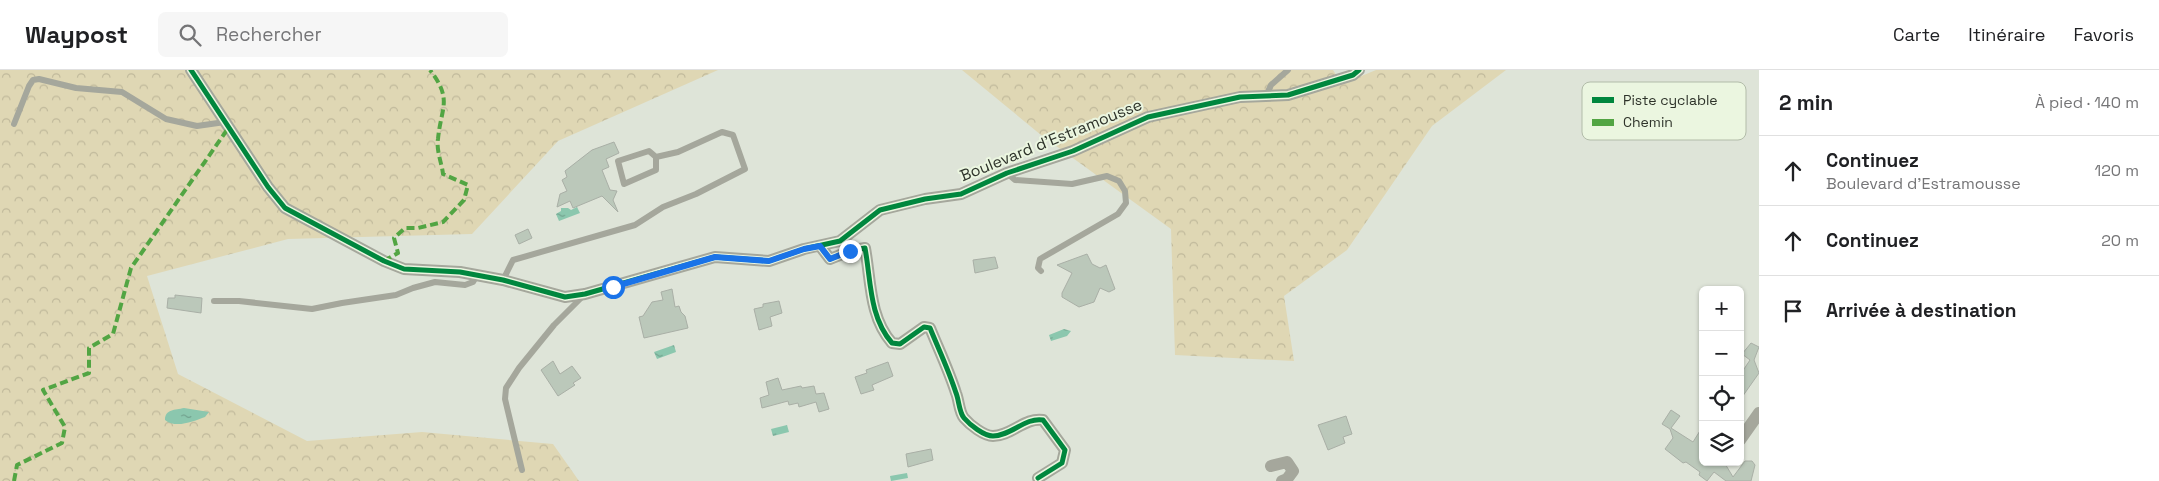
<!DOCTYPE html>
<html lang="fr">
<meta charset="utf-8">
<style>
body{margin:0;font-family:"Space Grotesk",sans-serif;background:#f6f6f6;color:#202124}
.controls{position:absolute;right:15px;bottom:15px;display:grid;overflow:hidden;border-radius:8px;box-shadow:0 1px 4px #0004}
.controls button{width:45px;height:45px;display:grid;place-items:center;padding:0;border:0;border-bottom:1px solid #e0e0e0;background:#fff;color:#202124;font:25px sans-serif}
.stop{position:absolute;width:15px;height:15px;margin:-11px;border:4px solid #1a73e8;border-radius:50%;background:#fff}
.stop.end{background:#1a73e8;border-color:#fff;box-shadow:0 1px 5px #0008}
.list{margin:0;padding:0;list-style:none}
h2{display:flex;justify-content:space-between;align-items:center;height:65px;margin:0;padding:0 20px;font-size:21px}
h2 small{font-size:16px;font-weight:400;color:#757577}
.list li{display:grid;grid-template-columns:32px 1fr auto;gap:15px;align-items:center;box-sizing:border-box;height:70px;padding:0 20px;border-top:1px solid #e0e0e0}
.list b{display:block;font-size:19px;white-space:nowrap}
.list p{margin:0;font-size:16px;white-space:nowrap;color:#757577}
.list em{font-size:16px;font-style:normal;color:#757577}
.icon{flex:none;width:28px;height:28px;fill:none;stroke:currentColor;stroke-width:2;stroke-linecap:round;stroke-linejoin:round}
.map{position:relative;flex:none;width:1759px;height:411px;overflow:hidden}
header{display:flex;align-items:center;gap:30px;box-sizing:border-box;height:70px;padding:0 25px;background:#fff;border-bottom:1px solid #e0e0e0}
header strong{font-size:24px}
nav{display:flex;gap:28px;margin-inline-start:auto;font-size:18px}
.search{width:350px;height:45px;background:#f6f6f6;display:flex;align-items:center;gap:12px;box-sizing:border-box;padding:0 18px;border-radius:8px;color:#757577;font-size:19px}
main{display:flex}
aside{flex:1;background:#fff}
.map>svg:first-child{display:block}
.forest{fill:url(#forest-crowns)}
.water{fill:url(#water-ripples)}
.building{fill:#bbc8ba;stroke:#a9afa6}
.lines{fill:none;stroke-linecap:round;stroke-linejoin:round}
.service{stroke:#a5a79c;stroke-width:6}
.minor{stroke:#a5a79c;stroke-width:12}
.quiet{stroke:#52a543;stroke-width:4;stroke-dasharray:8 4;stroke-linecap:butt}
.cycleway-casing{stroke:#ebf6e0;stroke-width:8}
.cycleway{stroke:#00873e;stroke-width:5}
.route{stroke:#1a73e8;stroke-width:6}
.labels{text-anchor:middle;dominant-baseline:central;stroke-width:4;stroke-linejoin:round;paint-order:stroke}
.street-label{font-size:16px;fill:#2e332a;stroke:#ebf6e0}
.key{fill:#ebf6e0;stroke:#b2bca9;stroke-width:1}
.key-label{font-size:14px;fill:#2e332a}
</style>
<header>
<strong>Waypost</strong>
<div class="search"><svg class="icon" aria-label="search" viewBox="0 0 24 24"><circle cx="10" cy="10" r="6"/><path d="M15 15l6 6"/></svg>Rechercher</div>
<nav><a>Carte</a><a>Itinéraire</a><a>Favoris</a></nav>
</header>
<main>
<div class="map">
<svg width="1759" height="411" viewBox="0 0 1759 411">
<defs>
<pattern id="forest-crowns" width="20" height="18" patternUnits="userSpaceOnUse" patternTransform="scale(1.25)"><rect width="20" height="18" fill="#dfd7b4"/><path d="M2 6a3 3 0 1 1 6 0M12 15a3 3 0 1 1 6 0" fill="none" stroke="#c0b99b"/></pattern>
<pattern id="water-ripples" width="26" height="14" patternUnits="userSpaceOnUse" patternTransform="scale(1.25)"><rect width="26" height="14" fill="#8bc7ae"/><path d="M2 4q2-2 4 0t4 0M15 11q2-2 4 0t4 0" fill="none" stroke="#72a28e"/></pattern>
</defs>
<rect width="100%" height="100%" fill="#dee4d8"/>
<!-- forest -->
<path class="forest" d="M0 0H718L558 71 472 164 288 169 147 206 178 304 307 371 422 362 553 374 579 411H0Z
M962 0H1333L1342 14 1376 0H1506L1432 56 1347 180 1284 226 1294 291 1175 285 1171 159 1041 65Z"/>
<!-- water -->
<path class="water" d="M577 137 580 143 559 151 556 144 561 141V138H568L571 140Z
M1064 259 1071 261 1067 266 1051 271 1049 265Z
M674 275 676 282 657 289 654 282Z
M184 338 209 342 205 347C194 351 176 359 165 350 165 339 175 340 184 338Z
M787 355 789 362 773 366 771 359Z
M907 403 908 408 891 411 890 406Z"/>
<!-- building -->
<path class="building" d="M614 72 619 83 606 89 609 97 602 100 610 120 617 121 613 130 618 142 602 126 573 138 570 131 557 137 560 124 567 121 562 110 567 107 565 101 592 80Z
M528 159 532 168 519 174 515 165Z
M1087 184 1092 194 1100 198 1106 195 1115 219 1109 222 1100 218 1094 232 1079 237 1062 227V223L1072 203 1057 195Z
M995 187 998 198 975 203 973 190Z
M672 219 675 237 679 236 681 242 685 246 688 258 644 268 639 247 643 246 652 232 663 230 661 222Z
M175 225 202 228 201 243 167 238 168 228H175Z
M779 231 782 243 770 247 772 256 759 260 754 239 763 237V234Z
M1751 273 1759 277 1754 290 1759 303 1740 330V305L1750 290 1742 284Z
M553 291 560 304 572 296 581 308 573 313 575 315 558 326 541 300Z
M888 292 893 306 872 315 874 320 861 324 855 307 867 303 866 300Z
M778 308 782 320 801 316 802 318 814 316 816 324 824 323 829 339 819 342 816 332 799 337 798 333 789 335 788 331 762 338 760 328 769 325 766 312Z
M1671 340 1680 346 1671 358 1693 372 1703 356V392H1724L1733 407 1745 391H1752L1755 395 1751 411H1726L1714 402 1707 411 1699 405 1700 402 1686 392 1683 393 1665 379 1673 368 1670 359 1662 354Z
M1346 346 1352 364 1343 367 1345 373 1328 380 1318 355Z
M931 379 933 390 908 397 906 384Z"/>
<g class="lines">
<!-- service -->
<path class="service" d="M1266 26 1271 15 1288 0
M14 54 29 16 33 10 39 9 76 18 122 22 166 49 197 56 225 52
M1008 104 1015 110 1072 114 1107 106 1119 111 1125 121 1126 133 1118 144 1040 189 1038 198 1041 201
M503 210 513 190 635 155 663 137 696 124 745 99 733 65 722 62 678 82 656 87 649 81 618 91 624 114 656 100V87
M214 231H239L312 239 342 233 396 225 413 218 435 212 465 215 473 212 477 205
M522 400 505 329 506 318 519 298 554 255 582 227"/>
<!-- minor -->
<path class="minor" d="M191 0 268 117 285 138 384 191 404 199 460 202 503 210 565 227 585 224 715 187 769 191 804 179 840 171 880 140 925 129 961 124 1007 103 1073 81 1148 47 1240 27 1288 25 1353 5 1359 0
M820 176 830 189 850 181 865 178C871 210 869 247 892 273L900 274 924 257 930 258C939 280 949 301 956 323 959 330 959 342 964 348 970 355 984 366 993 366 1011 366 1025 347 1043 350L1065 380 1062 393 1038 408
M1740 370 1759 343
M1271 396 1287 392 1293 401 1287 409 1282 411"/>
<!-- quiet -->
<path class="quiet" d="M384 191 398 183 394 168 405 158H418L443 152 464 130 468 115 443 104C442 94 436 80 438 69 441 37 453 30 430 0
M14 411 17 395 62 373 65 357 43 320 89 303V278L113 264 131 198 229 57"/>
<defs>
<path id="cycleway" d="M191 0 268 117 285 138 384 191 404 199 460 202 503 210 565 227 585 224 715 187 769 191 804 179 840 171 880 140 925 129 961 124 1007 103 1073 81 1148 47 1240 27 1288 25 1353 5 1359 0
M820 176 830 189 850 181 865 178C871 210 869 247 892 273L900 274 924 257 930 258C939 280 949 301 956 323 959 330 959 342 964 348 970 355 984 366 993 366 1011 366 1025 347 1043 350L1065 380 1062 393 1038 408"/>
</defs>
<!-- cycleway casing -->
<use href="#cycleway" class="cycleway-casing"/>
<!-- cycleway -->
<use href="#cycleway" class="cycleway"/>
</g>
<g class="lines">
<!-- route -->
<path class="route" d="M613 217 715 187 769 191 804 179 820 176 830 189 850 181"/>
</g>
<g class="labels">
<!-- street labels -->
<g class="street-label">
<text transform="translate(1051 70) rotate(-22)">Boulevard d'Estramousse</text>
</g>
</g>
<!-- legend -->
<rect x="1582" y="12" width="164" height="58" rx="8" class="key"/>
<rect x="1592" y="27" width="22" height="6" fill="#00873e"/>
<rect x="1592" y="49" width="22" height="7" fill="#52a543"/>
<g class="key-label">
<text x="1623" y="35">Piste cyclable</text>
<text x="1623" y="57">Chemin</text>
</g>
</svg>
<div class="controls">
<button>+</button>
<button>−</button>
<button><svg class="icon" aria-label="locate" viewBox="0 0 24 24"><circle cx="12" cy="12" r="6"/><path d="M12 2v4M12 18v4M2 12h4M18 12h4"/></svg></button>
<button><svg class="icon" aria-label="layers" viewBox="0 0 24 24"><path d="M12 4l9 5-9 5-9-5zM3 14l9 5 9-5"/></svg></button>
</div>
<div class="stop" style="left:613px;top:217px"></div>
<div class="stop end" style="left:850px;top:181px"></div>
</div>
<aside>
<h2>2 min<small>À pied · 140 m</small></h2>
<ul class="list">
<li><svg class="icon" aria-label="ahead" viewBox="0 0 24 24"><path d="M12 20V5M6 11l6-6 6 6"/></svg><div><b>Continuez</b><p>Boulevard d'Estramousse</p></div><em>120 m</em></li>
<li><svg class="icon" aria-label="ahead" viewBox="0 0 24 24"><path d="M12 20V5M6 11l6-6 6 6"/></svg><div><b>Continuez</b></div><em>20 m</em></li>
<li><svg class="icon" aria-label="arrive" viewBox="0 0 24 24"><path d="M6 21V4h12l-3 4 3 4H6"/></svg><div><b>Arrivée à destination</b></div></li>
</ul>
</aside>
</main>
